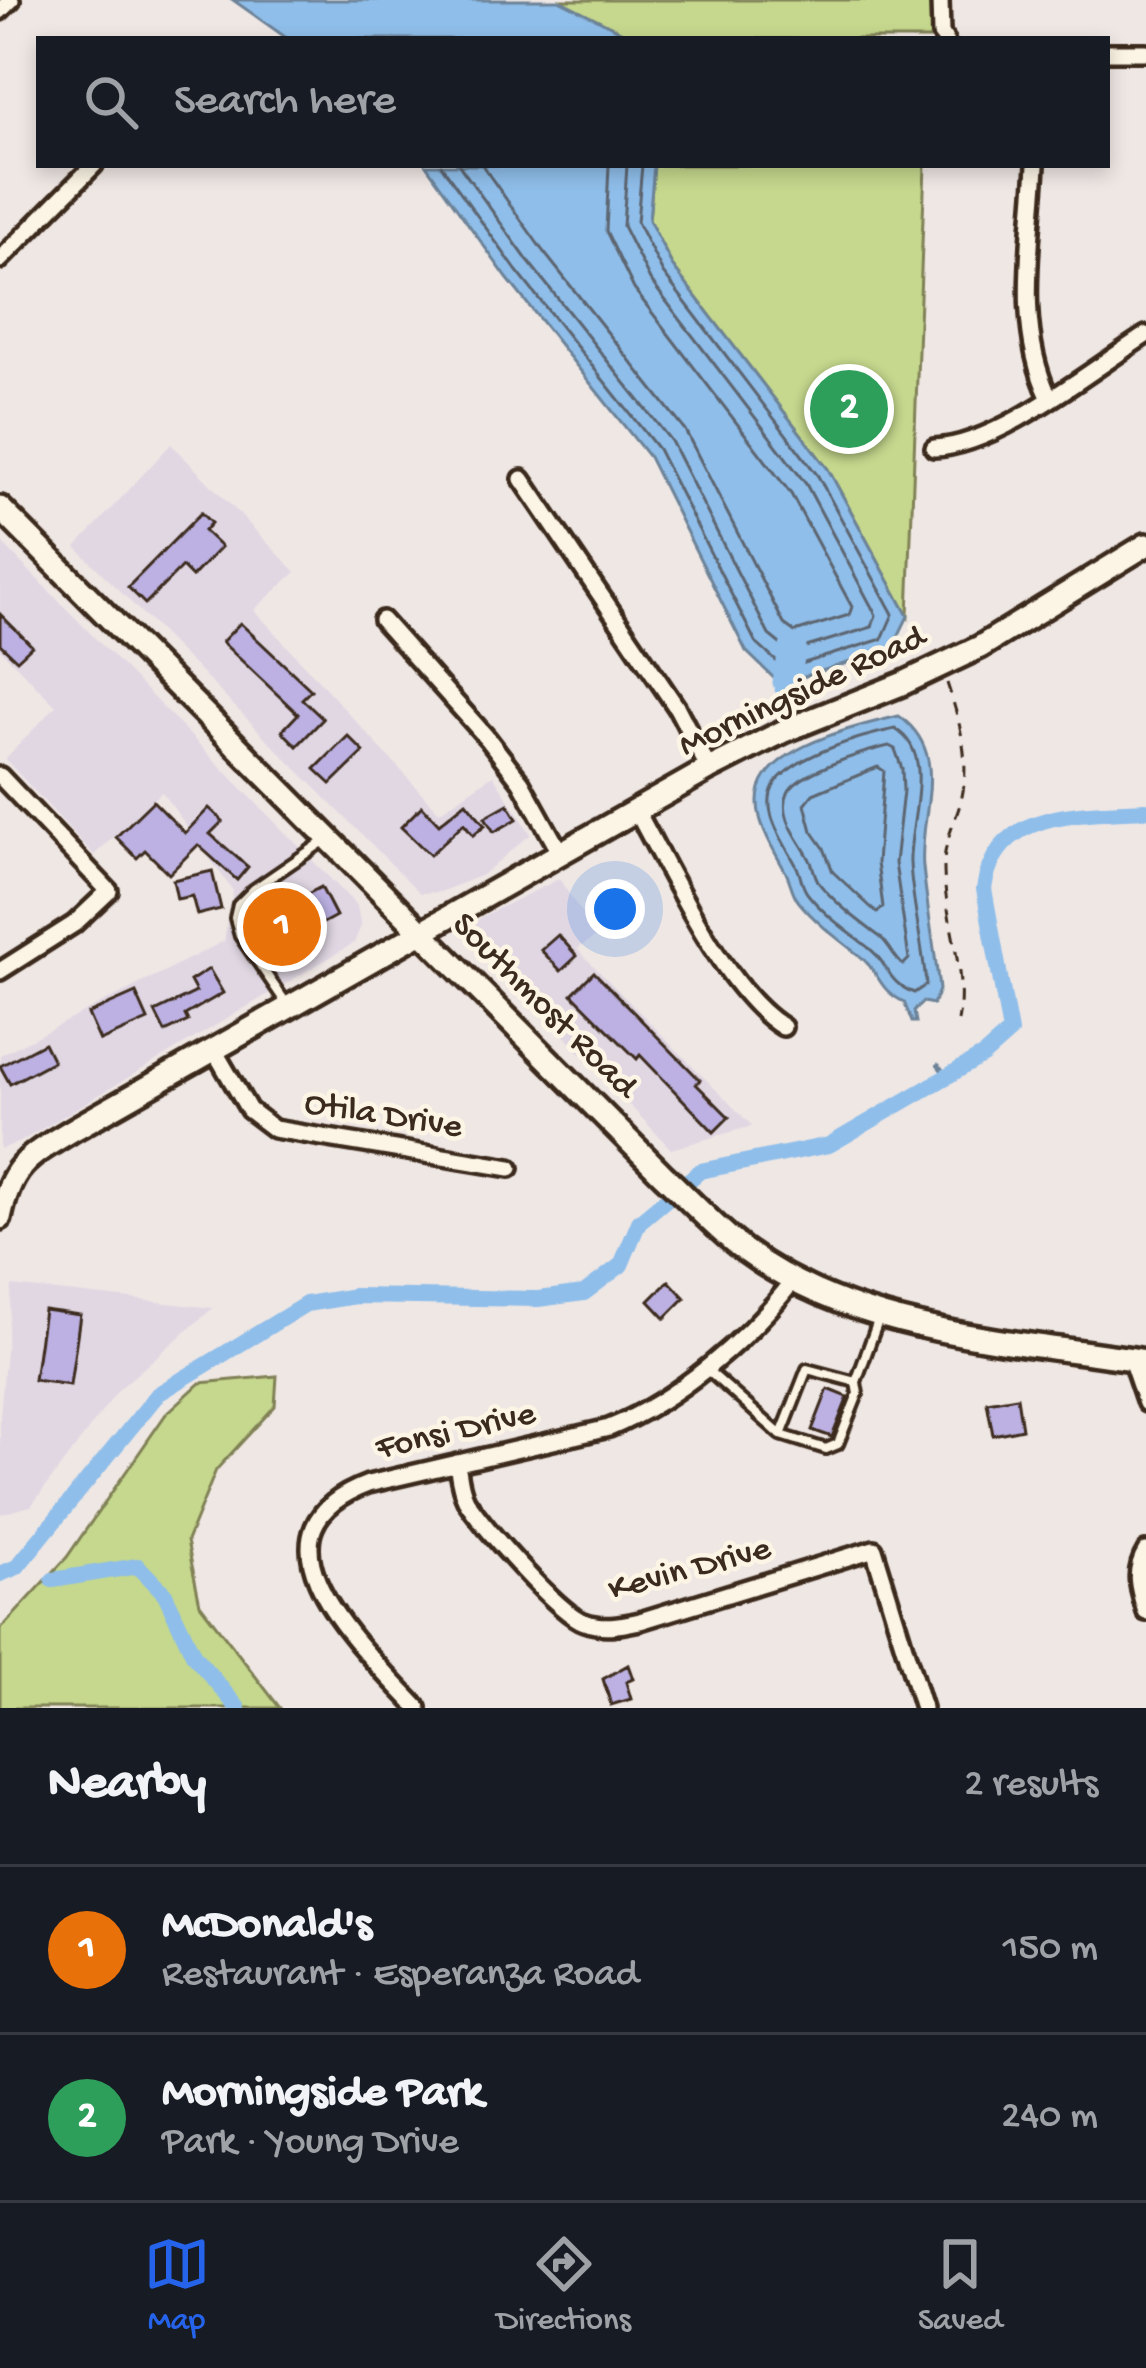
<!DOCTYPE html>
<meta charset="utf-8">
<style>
body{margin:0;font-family:"Gochi Hand",sans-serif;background:#20242c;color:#f1f3f6}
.you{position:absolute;left:615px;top:909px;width:42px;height:42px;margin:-30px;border:9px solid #fff;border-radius:50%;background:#1a73e8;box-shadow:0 0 0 18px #1a73e833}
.badge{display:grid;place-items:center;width:78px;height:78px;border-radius:50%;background:#2563eb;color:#fff;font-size:39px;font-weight:700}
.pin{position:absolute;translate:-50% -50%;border:6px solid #fff;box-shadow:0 3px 12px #0006}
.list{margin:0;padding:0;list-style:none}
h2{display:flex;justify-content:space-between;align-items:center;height:156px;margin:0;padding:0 48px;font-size:51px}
h2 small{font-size:39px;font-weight:400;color:#9ea1a6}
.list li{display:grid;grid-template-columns:78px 1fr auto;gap:36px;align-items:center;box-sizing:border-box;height:168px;padding:0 48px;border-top:3px solid #363941}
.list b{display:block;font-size:45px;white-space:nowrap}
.list p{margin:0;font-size:39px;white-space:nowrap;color:#9ea1a6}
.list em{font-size:39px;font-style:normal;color:#9ea1a6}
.icon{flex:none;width:66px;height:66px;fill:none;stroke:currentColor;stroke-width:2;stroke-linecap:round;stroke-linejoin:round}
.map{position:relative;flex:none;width:1146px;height:1708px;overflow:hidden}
.search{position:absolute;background:#171b24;box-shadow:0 6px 18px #0003;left:36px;right:36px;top:36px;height:132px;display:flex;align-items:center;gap:30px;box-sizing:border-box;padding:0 42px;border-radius:0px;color:#9ea1a6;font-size:45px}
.sheet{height:492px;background:#171b24}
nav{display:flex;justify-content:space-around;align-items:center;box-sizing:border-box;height:168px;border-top:3px solid #363941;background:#171b24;font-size:33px;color:#9ea1a6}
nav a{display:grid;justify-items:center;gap:6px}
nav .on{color:#2563eb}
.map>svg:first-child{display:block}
.built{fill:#e0d7e3}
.green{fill:#c5d88d;stroke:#808156;stroke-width:3}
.water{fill:#8fbeea;stroke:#6d8398;stroke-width:3}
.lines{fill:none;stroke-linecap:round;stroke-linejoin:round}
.shore{stroke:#5d6570;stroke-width:3}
.stream{stroke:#6d8398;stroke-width:4.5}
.canal{stroke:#8fbeea;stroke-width:16}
.river{stroke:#8fbeea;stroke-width:27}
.building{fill:#bcb1e2;stroke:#3b2a1e;stroke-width:3}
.lane-casing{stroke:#3b2a1e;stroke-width:16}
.street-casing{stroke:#3b2a1e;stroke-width:24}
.secondary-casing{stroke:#3b2a1e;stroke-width:30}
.path{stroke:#3b2a1e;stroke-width:3;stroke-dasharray:12 9;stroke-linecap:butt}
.lane{stroke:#fcf5e5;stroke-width:8}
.street{stroke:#fcf5e5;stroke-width:15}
.secondary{stroke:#fcf5e5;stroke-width:21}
.labels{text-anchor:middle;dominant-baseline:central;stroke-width:9;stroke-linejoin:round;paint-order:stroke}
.street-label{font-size:36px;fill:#3b2a1e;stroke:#fcf5e5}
</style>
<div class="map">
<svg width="1146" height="1708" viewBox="0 0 1146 1708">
<rect width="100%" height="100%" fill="#efe7e4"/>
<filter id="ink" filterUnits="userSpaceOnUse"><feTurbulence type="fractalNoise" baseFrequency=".00833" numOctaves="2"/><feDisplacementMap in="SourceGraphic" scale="24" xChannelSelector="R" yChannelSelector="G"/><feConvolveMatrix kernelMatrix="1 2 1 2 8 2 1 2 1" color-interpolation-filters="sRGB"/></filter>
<g filter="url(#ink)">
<!-- built -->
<path class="built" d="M171 444 296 572 254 610 439 812 493 775 531 834 482 875 440 892 420 893 76 547Z
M0 541 357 906 361 926 354 943 20 1142 0 1149V1055L224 941 233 891 162 792 94 855 5 759 56 706 0 649Z
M559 879 597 936 577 949 752 1126 671 1149 471 937V929L481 917Z
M12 1286 213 1308 119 1389 31 1506 0 1514V1416Z"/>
<!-- green -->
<path class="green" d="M559 0H932L930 39H636Z
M654 165H925L908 616 828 469 673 267 649 220Z
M277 1376 275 1406 216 1470 187 1541 200 1604 280 1708H0V1630L67 1557 166 1414 200 1383Z"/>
<!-- water -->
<path class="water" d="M233 0H559L636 39H288Z
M426 165H654L649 220 673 267 828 469 908 616 892 649 780 684 746 651 649 457 507 278Z
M899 716C953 755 918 814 923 867 927 908 935 948 939 990L933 1004 923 1002 914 1011 916 1022H912L904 1002C877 989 881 974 861 957 840 940 817 924 799 902 791 892 791 880 784 869 770 843 745 806 766 776 789 742 861 725 899 716Z"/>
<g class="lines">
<!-- shore -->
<path class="shore" d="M441 165 516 270 658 449 756 643 785 669 882 639 893 614 818 476 663 273 637 222 642 165
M459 165 528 261 671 441 769 635 790 652 872 627 876 615 806 484 650 280 623 226 627 165
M482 165 543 251 685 430 784 624 795 632 849 615 852 607 791 494 634 289 606 231 609 165
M895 729C938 754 908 825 910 863 912 903 923 944 926 985L914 993C885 981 890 965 870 949 848 931 824 915 807 893 801 884 801 876 797 867 786 844 756 808 777 781 799 754 862 736 895 729Z
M889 746 895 749 902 769 903 791 895 863 909 959 903 965C894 958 890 945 880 937 860 922 840 907 823 888 815 880 815 872 811 862 803 843 777 818 788 793 797 772 867 751 889 746Z
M878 767 884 771 877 863 883 907 877 913 833 872 824 848 812 831 805 804 813 794Z"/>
<!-- stream -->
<path class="stream" d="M938 1065 947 1076"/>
<!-- canal -->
<path class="canal" d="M0 1574 17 1567 158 1394 306 1304 355 1296 538 1299 584 1293 621 1265 639 1222 700 1171 829 1145 984 1055 1010 1032 984 889C995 807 1083 814 1146 810
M53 1580 138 1566 165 1594 194 1656 238 1708"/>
<!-- river -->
<path class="river" d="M790 693 786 682 793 648"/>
</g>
<!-- building -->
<path class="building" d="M201 513 211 523 204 531 221 547 192 577 182 567 145 604 128 587Z
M0 614 32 646 17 660 0 644Z
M240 623 311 690 302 699 323 719 297 746 282 731 298 714 222 642Z
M348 736 364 752 331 784 315 769Z
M153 801 185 833 209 808 223 821 210 834 248 867 237 880 198 845 169 874 145 850 137 858 116 837Z
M466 802 485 825 473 835 464 823 430 855 401 827 422 806 439 824Z
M508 804 517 819 494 832 485 817Z
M212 871 221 909 197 915 192 896 177 899 173 880Z
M321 887 336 916 274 950 258 920Z
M558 935 577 956 561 971 541 950Z
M209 969 223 993 185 1015 188 1021 165 1032 155 1012 196 992 190 981Z
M594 972 700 1080 696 1084 729 1117 714 1132 640 1055 637 1059 572 994Z
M136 993 148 1020 100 1041 88 1014Z
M44 1043 53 1061 10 1084 0 1066Z
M669 1281 685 1298 665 1318 649 1301Z
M44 1310 80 1315 70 1385 34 1380Z
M828 1389 848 1397 832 1437 812 1430Z
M1017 1397 1022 1429 993 1435 987 1402Z
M628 1665 633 1679 626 1682 631 1699 611 1705 603 1679Z"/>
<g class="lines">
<defs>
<path id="lane" d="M286 1003 240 936 235 918 238 905 254 889 327 839
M705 1368 781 1435 807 1369 856 1382 879 1318
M781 1435 826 1449 838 1444 858 1394 856 1382"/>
<path id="street" d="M940 0 941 34 945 39
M0 11 11 0
M1107 52H1146
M1036 165C1032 241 1015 326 1049 397
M0 260 94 165
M934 448C998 446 1091 370 1146 335
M522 479 677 708 709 769
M382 620 488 739 521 782 561 854
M0 776 109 891 74 924 0 971
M636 810C671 872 724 991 783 1027
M214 1050 249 1110 274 1129 510 1168
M1131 1359 1146 1403
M457 1463C459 1475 460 1488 466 1500 481 1525 558 1613 584 1622 603 1629 621 1625 640 1621L874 1549 923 1708
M1146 1551C1133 1572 1139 1589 1146 1612
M418 1708C365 1651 235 1534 368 1484L609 1428C676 1401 749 1338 793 1281"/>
<path id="secondary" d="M0 508 663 1175C690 1200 715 1228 744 1250 859 1335 1010 1340 1146 1361
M0 1218C11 1163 30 1156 76 1128L709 769 784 731 904 683 980 647 1146 545"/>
</defs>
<!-- lane casing -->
<use href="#lane" class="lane-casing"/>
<!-- street casing -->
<use href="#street" class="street-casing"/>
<!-- secondary casing -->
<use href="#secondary" class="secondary-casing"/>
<!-- path -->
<path class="path" d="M947 683C960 722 971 760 961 801 955 822 944 843 944 864 943 918 968 969 958 1021"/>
<!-- lane -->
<use href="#lane" class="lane"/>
<!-- street -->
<use href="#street" class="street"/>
<!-- secondary -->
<use href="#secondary" class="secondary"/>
</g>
</g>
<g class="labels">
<!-- street labels -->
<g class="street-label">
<text transform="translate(803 693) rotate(-25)">Morningside Road</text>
<text transform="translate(543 1007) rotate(45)">Southmost Road</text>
<text transform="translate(383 1117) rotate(9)">Otila Drive</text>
<text transform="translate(456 1433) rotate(-13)">Fonsi Drive</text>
<text transform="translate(690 1571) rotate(-15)">Kevin Drive</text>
</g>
</g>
</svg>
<div class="you"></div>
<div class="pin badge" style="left:282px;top:927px;background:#e8710a">1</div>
<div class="pin badge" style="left:849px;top:409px;background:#2e9e5b">2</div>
<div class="search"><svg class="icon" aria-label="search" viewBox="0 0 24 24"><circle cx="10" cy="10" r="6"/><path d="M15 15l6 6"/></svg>Search here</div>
</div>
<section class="sheet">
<h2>Nearby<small>2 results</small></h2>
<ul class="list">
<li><span class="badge" style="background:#e8710a">1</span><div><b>McDonald's</b><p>Restaurant · Esperanza Road</p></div><em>150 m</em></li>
<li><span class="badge" style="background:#2e9e5b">2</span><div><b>Morningside Park</b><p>Park · Young Drive</p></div><em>240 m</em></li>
</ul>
</section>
<nav>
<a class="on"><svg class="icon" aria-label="map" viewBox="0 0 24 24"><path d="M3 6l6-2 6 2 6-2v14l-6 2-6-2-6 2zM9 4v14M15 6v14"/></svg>Map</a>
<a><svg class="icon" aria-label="directions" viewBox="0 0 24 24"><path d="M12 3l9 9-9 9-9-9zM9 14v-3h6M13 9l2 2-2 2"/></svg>Directions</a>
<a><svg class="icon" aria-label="saved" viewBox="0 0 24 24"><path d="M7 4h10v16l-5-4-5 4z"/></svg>Saved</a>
</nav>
